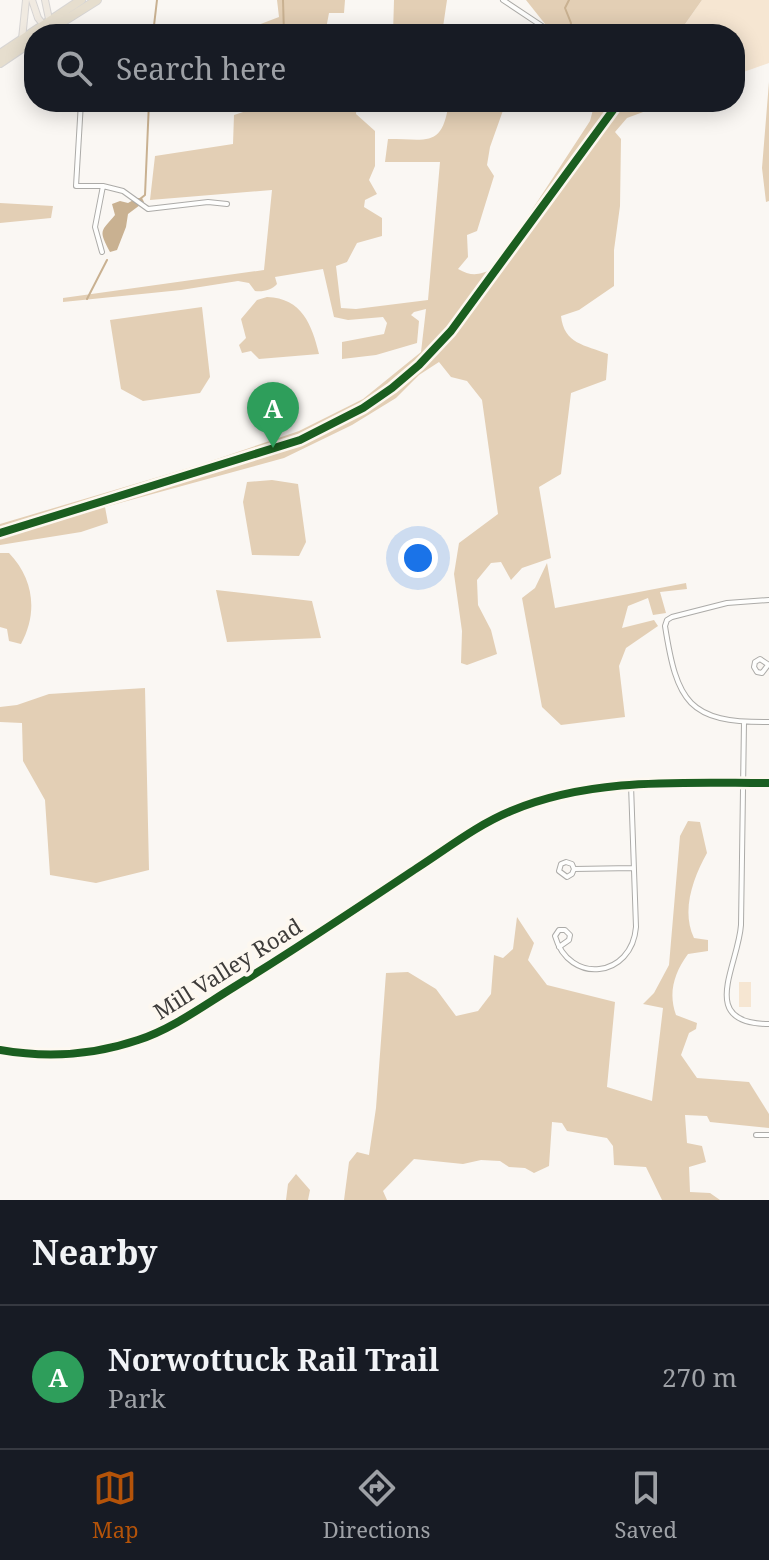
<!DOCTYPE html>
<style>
body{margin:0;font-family:"Noto Serif",serif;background:#20242c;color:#f1f3f6}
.you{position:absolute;left:418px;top:558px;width:28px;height:28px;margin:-20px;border:6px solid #fff;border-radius:50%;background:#1a73e8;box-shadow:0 0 0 12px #1a73e833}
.badge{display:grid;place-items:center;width:52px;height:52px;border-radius:50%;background:#b45309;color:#fff;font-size:26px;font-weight:700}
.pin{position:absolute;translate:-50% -66px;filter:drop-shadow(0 2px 4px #0008)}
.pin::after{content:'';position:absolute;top:42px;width:28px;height:24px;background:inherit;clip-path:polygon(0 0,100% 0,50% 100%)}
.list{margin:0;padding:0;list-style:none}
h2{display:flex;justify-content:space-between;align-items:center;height:104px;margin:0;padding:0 32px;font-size:34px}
h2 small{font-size:26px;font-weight:400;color:#9ea1a6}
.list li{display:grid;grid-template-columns:52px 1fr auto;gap:24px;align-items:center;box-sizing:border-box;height:144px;padding:0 32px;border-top:2px solid #363941}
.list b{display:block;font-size:30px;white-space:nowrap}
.list p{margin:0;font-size:26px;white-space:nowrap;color:#9ea1a6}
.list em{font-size:26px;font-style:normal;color:#9ea1a6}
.icon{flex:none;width:44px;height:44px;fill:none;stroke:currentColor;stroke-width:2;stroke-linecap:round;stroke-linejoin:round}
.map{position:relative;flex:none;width:769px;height:1200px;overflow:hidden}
.search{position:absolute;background:#171b24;box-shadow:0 4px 20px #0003;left:24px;right:24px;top:24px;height:88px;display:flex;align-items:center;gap:20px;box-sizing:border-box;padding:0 28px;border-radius:32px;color:#9ea1a6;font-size:30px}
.sheet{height:248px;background:#171b24}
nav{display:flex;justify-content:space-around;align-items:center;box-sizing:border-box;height:112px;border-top:2px solid #363941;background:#171b24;font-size:22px;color:#9ea1a6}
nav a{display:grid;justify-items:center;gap:4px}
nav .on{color:#b45309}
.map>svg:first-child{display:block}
.green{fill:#f6e6d2}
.forest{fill:#e3cfb5}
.water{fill:#c9b191}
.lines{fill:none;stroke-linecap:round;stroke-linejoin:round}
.stream{stroke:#c9b191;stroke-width:2}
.street-casing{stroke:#acaba8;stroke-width:6}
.secondary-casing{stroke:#acaba8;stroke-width:8}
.primary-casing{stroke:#d7d5d4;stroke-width:8}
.highway-casing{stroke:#d7d5d4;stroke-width:10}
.street{stroke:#fefefd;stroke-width:4}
.secondary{stroke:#f7f4ef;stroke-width:6}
.primary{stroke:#f0eae1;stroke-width:6}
.highway{stroke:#e6dece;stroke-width:8}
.cycleway-casing{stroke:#fdf8f0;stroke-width:13}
.cycleway{stroke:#1b5e20;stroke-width:8}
.labels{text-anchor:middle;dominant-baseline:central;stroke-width:8;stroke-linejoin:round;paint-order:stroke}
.street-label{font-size:22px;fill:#3e3c3a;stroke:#fdf8f0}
</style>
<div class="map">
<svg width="769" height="1200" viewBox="0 0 769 1200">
<rect width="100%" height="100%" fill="#faf7f3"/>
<!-- green -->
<path class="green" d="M702 0H769V63L735 75V34H678Z
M739 982H751V1007H739Z"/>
<!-- forest -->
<path class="forest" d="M277 0H345L344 13H329L325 34H272L258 25 279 17Z
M394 0H447L443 27H426L421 34H393Z
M526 0H702L678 34H553Z
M769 82V201L766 202 762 168Z
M274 102H357L356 114 375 131V166L369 180 377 194 365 200 364 207 382 218V236L357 243 347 262 336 266 341 308 356 309 428 300 440 162H385L388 139C429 139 442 148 449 102H506L490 147 487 165 494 176 477 231 467 235 468 257 458 269C472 277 480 275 494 268L590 121 595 102H661L662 105 627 118 615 132 621 139 620 206 614 250V286L579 310 561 316C564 344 585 345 608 354L606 380 571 393 561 474 539 487 551 558 522 568 511 580 501 562 491 563 477 580 478 605 491 630 497 654 467 665 461 663 462 631 454 574 459 543 498 514 482 400 467 381 451 377 439 362 419 375 396 398 352 425 284 458 105 507 108 523 81 532 0 545V524L202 464 299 431 363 399 421 352 426 309 414 312 411 315 419 321 417 343 376 355 342 359V342L384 334 387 323 383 317 348 320 334 317 323 269 275 277 277 284C272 290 263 292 255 291L249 283 238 281 181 290 63 302V298L264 270 272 190 150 200 155 156 233 144 234 115Z
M0 203 53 206 51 218 0 223Z
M267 297C302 298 312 325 319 354L259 359 251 351 242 353 239 345 246 338 241 319 257 300Z
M202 307 210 377 200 393 143 401 121 389 110 320Z
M272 480 298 484 306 542 299 556 252 555 243 502 247 482Z
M0 553H9C34 579 38 613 21 644L9 641 7 629 0 627Z
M547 563 555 608 686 583 687 589 660 592 666 613 653 615 648 598 628 606 622 628 654 620 658 626 626 648 619 666 625 717 561 725 542 707 522 598 535 588Z
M216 590 312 601 321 638 227 642Z
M145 688 149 870 96 883 50 875 45 800 23 761 22 723 0 722V707L17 705 49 694Z
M688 821 700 822 707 853C693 878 681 911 694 938L708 940V951L688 954C674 973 668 993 676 1015L697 1023 696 1029 689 1033 681 1055 697 1078 749 1082 769 1114V1128L710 1122 707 1116 685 1115 687 1143 702 1146 706 1162 689 1167 690 1192 710 1193 720 1200H662L646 1167 614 1165 613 1146 607 1138 567 1131 562 1123 552 1122 549 1166 534 1173 525 1168 509 1167 500 1161 481 1160 463 1164 414 1159 383 1191 387 1200H344L349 1162 357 1152 369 1155 376 1108 386 973 408 972 436 989 456 1016 478 1011 491 994 494 955 503 958 513 949 517 917 534 943 528 960 547 985 615 1002 607 1087 652 1101 663 1008 643 1004 654 993 669 965 680 836Z
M296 1174 310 1190 308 1200H286L288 1184Z"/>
<!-- water -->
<path class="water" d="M137 198H142L144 202 128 214 126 227 117 250 110 252C98 229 101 232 115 215L112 204 120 201 128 203Z"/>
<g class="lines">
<!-- stream -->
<path class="stream" d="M283 0 284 34
M153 34 157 0
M569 34 571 23 565 8 569 0
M238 102 251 107 280 105 281 102
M597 126 608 109V102
M140 199 145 195 149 102
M87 299 107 260"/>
<defs>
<path id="street" d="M503 0 542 26 548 34
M81 102 76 186H102
M102 252 95 227 103 186 123 191 148 209 208 202 227 204
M769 600 727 603 672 617 667 620 665 626C677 702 688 723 769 722
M768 665 762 673 757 672 754 667 755 662 760 659 769 665
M744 722 741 925C738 967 697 1024 769 1024
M574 869 572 874 567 877 559 871 561 864 566 862 572 864 574 869 633 868
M559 947 569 940 570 935 565 930H559L555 936C569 985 632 978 636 927L631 785
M756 1135H769"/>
<path id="secondary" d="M0 1050C46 1058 94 1055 138 1040 172 1029 203 1006 234 987 296 949 357 908 417 868 448 848 477 825 511 811 592 777 683 783 769 783"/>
<path id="primary" d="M32 0 38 18 46 28
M45 0 50 24
M22 39 26 0"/>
<path id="highway" d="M43 34 97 0
M0 54 81 0
M0 63 34 40"/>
</defs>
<!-- street casing -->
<use href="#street" class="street-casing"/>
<!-- secondary casing -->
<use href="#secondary" class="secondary-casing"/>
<!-- primary casing -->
<use href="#primary" class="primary-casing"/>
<!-- highway casing -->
<use href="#highway" class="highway-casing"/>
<!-- street -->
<use href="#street" class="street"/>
<!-- secondary -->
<use href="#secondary" class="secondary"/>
<!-- primary -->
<use href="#primary" class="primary"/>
<!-- highway -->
<use href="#highway" class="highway"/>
<defs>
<path id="cycleway" d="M0 533 300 440 363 408 392 388 419 365 451 331 619 102
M0 1050C46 1058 94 1055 138 1040 172 1029 203 1006 234 987 296 949 357 908 417 868 448 848 477 825 511 811 592 777 683 783 769 783"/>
</defs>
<!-- cycleway casing -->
<use href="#cycleway" class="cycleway-casing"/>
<!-- cycleway -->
<use href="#cycleway" class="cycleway"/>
</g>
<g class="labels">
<!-- street labels -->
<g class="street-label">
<text transform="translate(227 968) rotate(-32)">Mill Valley Road</text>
</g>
</g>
</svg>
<div class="you"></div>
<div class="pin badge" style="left:273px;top:448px;background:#2e9e5b">A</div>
<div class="search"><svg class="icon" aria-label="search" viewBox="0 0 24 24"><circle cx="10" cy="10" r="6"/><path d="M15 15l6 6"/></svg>Search here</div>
</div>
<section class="sheet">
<h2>Nearby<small></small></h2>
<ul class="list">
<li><span class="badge" style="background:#2e9e5b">A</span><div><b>Norwottuck Rail Trail</b><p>Park</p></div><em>270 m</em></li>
</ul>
</section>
<nav>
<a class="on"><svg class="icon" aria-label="map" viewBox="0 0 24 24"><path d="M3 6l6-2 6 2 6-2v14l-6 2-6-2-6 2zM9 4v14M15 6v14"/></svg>Map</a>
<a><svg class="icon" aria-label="directions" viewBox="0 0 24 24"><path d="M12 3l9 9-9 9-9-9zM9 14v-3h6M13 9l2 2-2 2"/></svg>Directions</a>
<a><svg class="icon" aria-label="saved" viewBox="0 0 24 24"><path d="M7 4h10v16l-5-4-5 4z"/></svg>Saved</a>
</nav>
